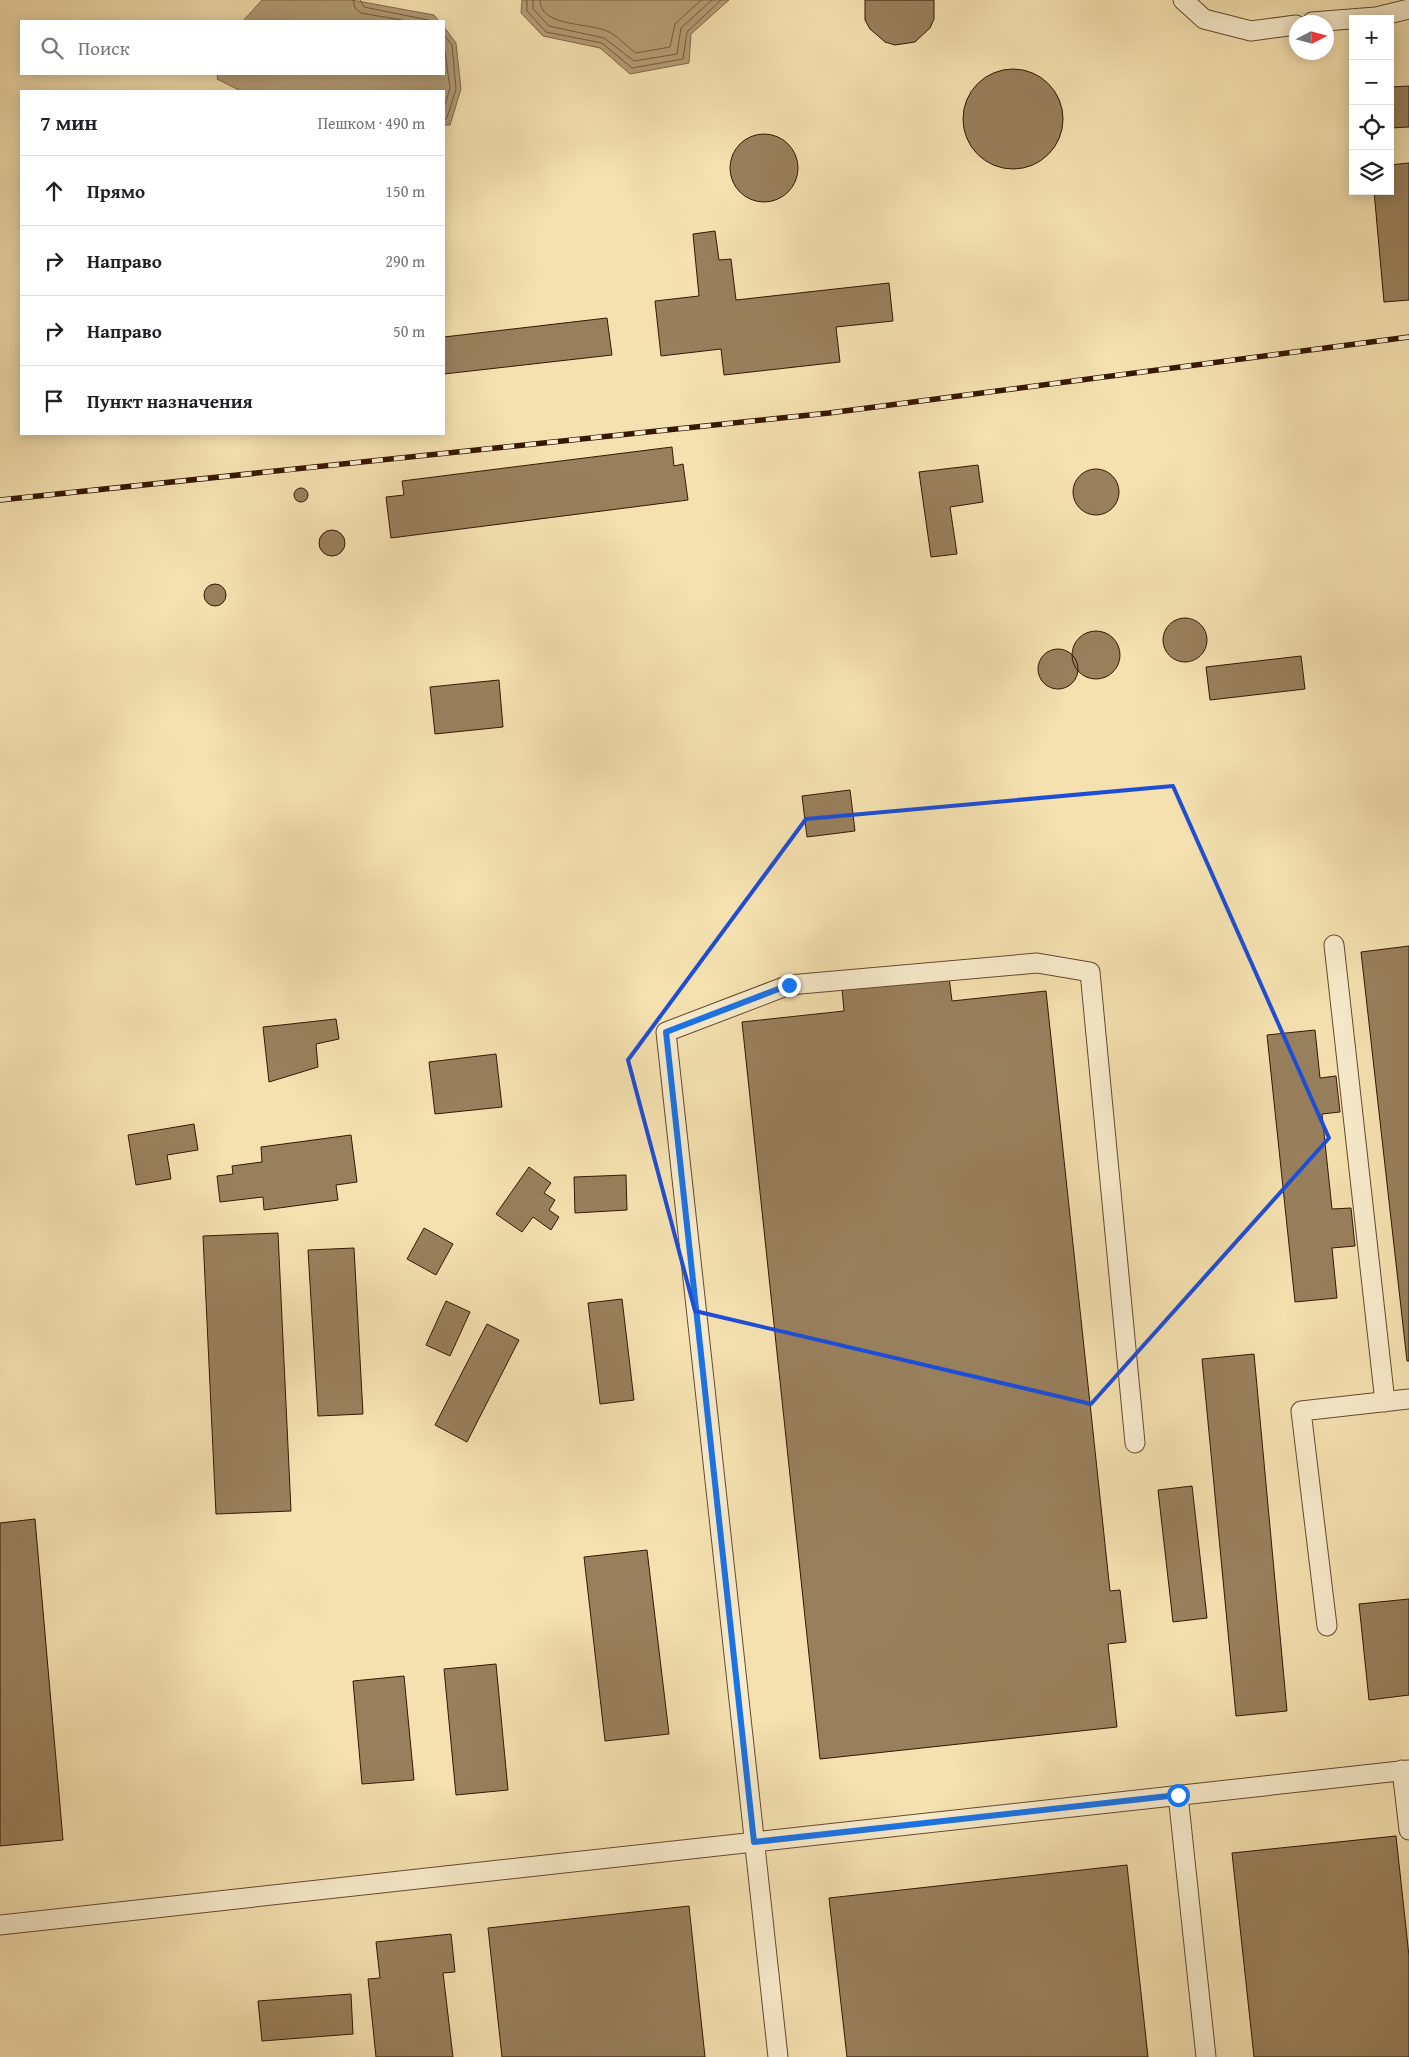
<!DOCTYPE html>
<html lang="ru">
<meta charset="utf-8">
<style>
body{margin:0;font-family:"Gentium Book Plus",serif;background:#f2f2f2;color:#202124}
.controls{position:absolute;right:15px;top:15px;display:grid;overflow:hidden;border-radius:0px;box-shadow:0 2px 12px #0003}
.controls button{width:45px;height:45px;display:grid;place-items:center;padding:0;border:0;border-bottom:1px solid #e0e0e0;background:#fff;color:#202124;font:25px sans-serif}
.compass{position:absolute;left:1289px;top:15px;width:45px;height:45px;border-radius:50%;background:#fff;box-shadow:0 2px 12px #0003;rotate:84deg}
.stop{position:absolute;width:15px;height:15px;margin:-11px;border:4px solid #1a73e8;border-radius:50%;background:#fff}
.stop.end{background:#1a73e8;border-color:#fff;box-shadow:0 1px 5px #0008}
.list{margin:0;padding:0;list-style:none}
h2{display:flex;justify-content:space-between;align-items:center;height:65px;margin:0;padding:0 20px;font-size:21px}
h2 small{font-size:16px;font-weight:400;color:#757577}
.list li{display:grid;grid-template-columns:32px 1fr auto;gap:15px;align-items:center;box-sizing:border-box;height:70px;padding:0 20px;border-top:1px solid #e0e0e0}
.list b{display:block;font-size:19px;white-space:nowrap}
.list em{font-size:16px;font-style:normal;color:#757577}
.icon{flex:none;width:28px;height:28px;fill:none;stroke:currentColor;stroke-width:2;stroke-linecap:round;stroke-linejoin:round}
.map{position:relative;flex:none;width:1409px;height:2057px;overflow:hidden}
.search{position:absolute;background:#fff;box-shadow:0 2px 12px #0003;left:20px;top:20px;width:425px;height:55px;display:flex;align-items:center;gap:12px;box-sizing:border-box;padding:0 18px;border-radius:0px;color:#757577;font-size:19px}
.panel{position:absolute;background:#fff;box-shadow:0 2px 12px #0003;left:20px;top:90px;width:425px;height:345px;border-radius:0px}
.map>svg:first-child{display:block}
.water{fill:#b49c75;stroke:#826747}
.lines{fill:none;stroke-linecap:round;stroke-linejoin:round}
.shore{stroke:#755a3c;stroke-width:1}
.building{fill:#99805c;stroke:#361702}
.minor-casing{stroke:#664a2e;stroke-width:21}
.minor{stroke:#f8eccc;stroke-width:19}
.rail-casing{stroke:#361702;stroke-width:5.5}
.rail{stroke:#f8eccc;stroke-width:4;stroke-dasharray:11;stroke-linecap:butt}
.route{stroke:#1a73e8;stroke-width:6}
.marked{fill:none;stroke:#1d4ed8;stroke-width:4;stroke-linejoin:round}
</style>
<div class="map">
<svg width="1409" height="2057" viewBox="0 0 1409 2057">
<rect width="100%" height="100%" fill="#f5e1b0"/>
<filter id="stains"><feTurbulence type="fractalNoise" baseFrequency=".004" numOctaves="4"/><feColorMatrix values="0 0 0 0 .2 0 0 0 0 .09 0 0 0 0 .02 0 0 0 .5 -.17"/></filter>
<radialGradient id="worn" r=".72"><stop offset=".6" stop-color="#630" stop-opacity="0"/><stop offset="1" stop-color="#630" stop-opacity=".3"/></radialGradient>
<!-- water -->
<path class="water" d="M262 0H352L434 15 439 21H243Z
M522 0H729L691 34 689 63 630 74 600 48 543 36 521 13Z
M444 27 456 43 461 89 450 125H444V91H241L217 79 218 74H444Z"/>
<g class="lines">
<!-- shore -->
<path class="shore" d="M353 0 355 8 361 13 407 21
M360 0 364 7 433 21
M527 0V11L546 32 602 43 632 68 683 59 687 32 721 0
M533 0V9L549 26 604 38 634 61 677 54 681 28 712 0
M540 0C540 28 591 22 609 32 619 37 627 47 636 53L670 47 675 24 701 0
M444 35 452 45 456 89 447 118 444 120
M444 45 450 88 444 108"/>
</g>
<!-- building -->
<path class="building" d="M865 0H934V19L930 28 915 42 895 45 885 42 870 29 865 20Z
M963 119a50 50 0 1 1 100 0a50 50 0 1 1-100 0Z
M1409 86V127L1390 128V87Z
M730 168a34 34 0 1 1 68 0a34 34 0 1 1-68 0Z
M1409 163V300L1384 302 1374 191H1390V165Z
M715 231 719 260 731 259 736 300 889 283 893 321 836 327 840 362 724 375 721 349 661 356 655 301 699 296 693 234Z
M607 318 612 355 444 374V337Z
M672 447 674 466 683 464 688 500 391 538 386 497 404 495 402 481Z
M978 465 983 502 950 507 957 554 931 557 919 472Z
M1073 492a23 23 0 1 1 46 0a23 23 0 1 1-46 0Z
M294 495a7 7 0 1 1 14 0a7 7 0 1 1-14 0Z
M319 543a13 13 0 1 1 26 0a13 13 0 1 1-26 0Z
M204 595a11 11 0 1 1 22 0a11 11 0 1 1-22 0Z
M1163 640a22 22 0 1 1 44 0a22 22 0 1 1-44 0Z
M1072 655a24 24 0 1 1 48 0a24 24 0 1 1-48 0Z
M1038 669a20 20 0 1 1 40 0a20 20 0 1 1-40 0Z
M1301 656 1305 689 1210 700 1206 667Z
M499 680 503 727 435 734 430 687Z
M850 790 855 831 807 837 802 796Z
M1409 946V1361H1407L1361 952Z
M949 977 952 1001 1046 991 1110 1591 1120 1590 1126 1642 1108 1644 1117 1727 820 1759 742 1022 844 1011 842 989Z
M336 1019 339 1039 316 1044 318 1067 269 1082 263 1027Z
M1315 1030 1320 1078 1336 1076 1340 1112 1322 1114 1332 1209 1351 1208 1355 1246 1332 1248 1337 1298 1295 1302 1267 1035Z
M496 1054 502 1107 435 1114 429 1062Z
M194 1124 198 1150 167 1155 171 1179 136 1185 128 1135Z
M351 1135 357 1182 336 1185 338 1200 264 1210 263 1197 220 1202 217 1176 233 1174 232 1166 262 1162 261 1147Z
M529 1167 551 1183 544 1193 555 1200 549 1210 559 1217 551 1230 533 1217 522 1232 496 1214Z
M626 1175 627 1210 575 1213 574 1177Z
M424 1228 453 1244 436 1275 407 1259Z
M278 1233 291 1511 216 1514 203 1236Z
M354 1248 363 1414 318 1416 308 1250Z
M622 1299 634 1400 600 1404 588 1303Z
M446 1301 470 1312 450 1356 426 1345Z
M487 1324 519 1340 467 1442 435 1425Z
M1254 1354 1287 1711 1236 1716 1202 1359Z
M1192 1486 1207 1618 1173 1622 1158 1490Z
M35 1519 63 1840 0 1846V1523Z
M647 1550 669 1734 605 1741 584 1557Z
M1409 1599V1695L1369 1700 1359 1604Z
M496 1664 508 1790 456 1795 444 1669Z
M404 1676 414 1780 362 1784 353 1681Z
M1396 1836 1409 1956V2057H1254L1232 1853Z
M1127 1865 1148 2057H847L829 1898Z
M689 1906 705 2057H502L488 1928Z
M451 1934 455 1972 443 1973 453 2057H376L368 1979 380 1978 376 1942Z
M351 1994 353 2034 262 2041 258 2001Z"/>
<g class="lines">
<defs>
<path id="minor" d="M1183 0 1204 19 1251 31 1296 25
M1312 22 1376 17 1409 9
M1334 945 1385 1402
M1327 1626 1301 1411 1409 1399
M1402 1770 1409 1830
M1178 1795 1206 2057
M0 1925 1409 1770
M778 2057 666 1032 789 985 1037 963 1090 972 1135 1443"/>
</defs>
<!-- minor casing -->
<use href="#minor" class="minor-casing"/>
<!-- minor -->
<use href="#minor" class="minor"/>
<defs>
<path id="rail" d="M0 500 829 413 1409 337"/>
</defs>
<!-- rail casing -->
<use href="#rail" class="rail-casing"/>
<!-- rail -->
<use href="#rail" class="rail"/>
</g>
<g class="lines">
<!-- route -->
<path class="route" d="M789 985 666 1032 754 1842 1178 1795"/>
</g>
<!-- marked area -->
<path class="marked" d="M1173 786 1329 1138 1091 1404 695 1311 628 1060 806 819Z"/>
<rect width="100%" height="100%" filter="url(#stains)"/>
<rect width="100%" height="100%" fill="url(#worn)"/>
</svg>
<div class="controls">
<button>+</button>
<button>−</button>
<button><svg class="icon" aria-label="locate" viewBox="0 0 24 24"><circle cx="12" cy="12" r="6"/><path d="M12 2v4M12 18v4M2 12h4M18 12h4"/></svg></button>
<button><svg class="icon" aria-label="layers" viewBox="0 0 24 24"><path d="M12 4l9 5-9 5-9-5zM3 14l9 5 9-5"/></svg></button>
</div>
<svg class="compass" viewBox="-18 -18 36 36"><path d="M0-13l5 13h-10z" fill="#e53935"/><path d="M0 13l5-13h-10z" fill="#757577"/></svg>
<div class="stop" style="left:1178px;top:1795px"></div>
<div class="stop end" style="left:789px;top:985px"></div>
<div class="search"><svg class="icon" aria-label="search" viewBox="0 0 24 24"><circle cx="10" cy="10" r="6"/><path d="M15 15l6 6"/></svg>Поиск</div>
<section class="panel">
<h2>7 мин<small>Пешком · 490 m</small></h2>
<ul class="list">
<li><svg class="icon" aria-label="ahead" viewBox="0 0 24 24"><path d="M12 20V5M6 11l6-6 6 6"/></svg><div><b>Прямо</b></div><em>150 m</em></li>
<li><svg class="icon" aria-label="right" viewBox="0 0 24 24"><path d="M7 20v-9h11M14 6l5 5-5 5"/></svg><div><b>Направо</b></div><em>290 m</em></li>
<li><svg class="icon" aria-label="right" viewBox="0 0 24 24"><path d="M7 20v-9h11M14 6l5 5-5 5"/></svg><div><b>Направо</b></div><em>50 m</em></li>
<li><svg class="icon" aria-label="arrive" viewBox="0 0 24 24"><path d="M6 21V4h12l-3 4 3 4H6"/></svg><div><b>Пункт назначения</b></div></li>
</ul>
</section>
</div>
